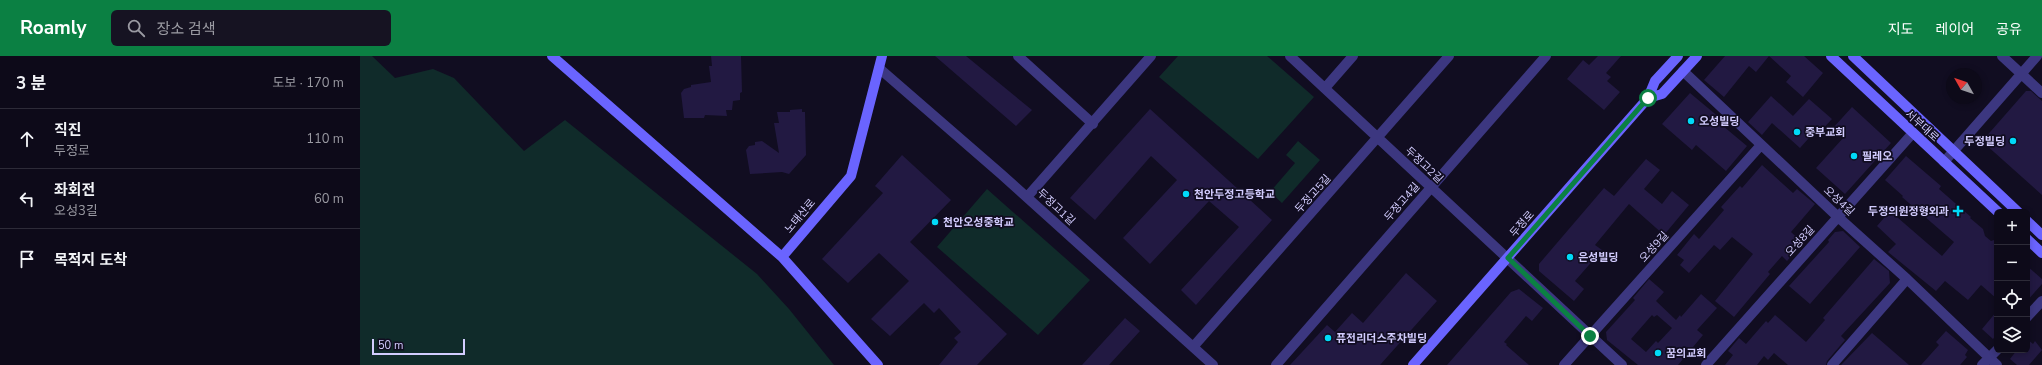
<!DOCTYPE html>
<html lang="ko">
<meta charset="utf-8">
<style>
body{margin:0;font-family:"Nunito Sans","Noto Sans KR",sans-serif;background:#161322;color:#f1f3f6}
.controls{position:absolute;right:12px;bottom:12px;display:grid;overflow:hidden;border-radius:6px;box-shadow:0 2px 6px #0003}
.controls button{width:36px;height:36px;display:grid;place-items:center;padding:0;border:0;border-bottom:1px solid #2d2b38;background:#0d0a19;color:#f1f3f6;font:20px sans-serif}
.compass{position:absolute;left:1586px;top:12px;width:36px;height:36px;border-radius:50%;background:#0d0a19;box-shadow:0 2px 6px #0003;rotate:310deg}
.scale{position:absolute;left:12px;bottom:10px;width:93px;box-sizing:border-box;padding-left:4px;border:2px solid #d3cdff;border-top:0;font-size:11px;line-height:14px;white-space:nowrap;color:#d3cdff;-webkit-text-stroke:3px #110d21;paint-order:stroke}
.stop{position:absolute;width:12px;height:12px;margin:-9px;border:3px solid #0b8043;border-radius:50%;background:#fff}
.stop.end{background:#0b8043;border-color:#fff;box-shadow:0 1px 4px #0008}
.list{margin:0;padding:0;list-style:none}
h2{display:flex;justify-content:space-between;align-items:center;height:52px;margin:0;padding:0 16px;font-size:17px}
h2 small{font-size:13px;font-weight:400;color:#9a9aa2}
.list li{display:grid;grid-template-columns:26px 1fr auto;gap:12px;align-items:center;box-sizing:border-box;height:60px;padding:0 16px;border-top:1px solid #2d2b38}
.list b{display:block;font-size:15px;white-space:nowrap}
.list p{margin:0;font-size:13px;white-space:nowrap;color:#9a9aa2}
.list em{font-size:13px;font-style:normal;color:#9a9aa2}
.icon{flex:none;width:22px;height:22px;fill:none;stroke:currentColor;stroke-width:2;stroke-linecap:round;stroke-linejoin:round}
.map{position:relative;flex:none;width:1682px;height:309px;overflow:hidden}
header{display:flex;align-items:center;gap:24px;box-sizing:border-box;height:56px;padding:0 20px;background:#0b8043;color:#fff}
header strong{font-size:19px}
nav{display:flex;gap:22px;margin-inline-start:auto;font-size:14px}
.search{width:280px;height:36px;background:#161322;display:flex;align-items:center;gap:10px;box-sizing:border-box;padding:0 14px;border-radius:6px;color:#9a9aa2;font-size:15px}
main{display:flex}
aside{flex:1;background:#0d0a19}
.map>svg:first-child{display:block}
.green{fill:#102b2a}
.building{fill:#221942;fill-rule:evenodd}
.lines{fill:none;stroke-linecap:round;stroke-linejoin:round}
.street{stroke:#3c3780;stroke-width:10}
.secondary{stroke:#6a64ff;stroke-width:10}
.route{stroke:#0b8043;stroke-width:5}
.poi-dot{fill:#00daf8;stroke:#110d21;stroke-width:1.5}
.labels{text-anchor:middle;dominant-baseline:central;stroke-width:3.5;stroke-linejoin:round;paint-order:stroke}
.poi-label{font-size:11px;font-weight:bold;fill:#d3cdff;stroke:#110d21;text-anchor:start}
.street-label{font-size:11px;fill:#d3cdff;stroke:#110d21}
</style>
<header>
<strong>Roamly</strong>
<div class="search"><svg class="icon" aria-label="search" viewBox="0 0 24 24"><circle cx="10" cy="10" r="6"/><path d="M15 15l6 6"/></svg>장소 검색</div>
<nav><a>지도</a><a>레이어</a><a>공유</a></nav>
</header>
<main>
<aside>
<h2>3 분<small>도보 · 170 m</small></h2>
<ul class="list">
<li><svg class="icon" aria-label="ahead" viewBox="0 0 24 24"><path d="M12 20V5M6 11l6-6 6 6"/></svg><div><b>직진</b><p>두정로</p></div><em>110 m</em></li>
<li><svg class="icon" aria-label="left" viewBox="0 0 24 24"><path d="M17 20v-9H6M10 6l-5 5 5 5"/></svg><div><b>좌회전</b><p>오성3길</p></div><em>60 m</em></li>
<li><svg class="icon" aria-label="arrive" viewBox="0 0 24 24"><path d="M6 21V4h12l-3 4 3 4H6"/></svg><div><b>목적지 도착</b></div></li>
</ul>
</aside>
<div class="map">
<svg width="1682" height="309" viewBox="0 0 1682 309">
<rect width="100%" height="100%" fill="#110d21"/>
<!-- green -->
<path class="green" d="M0 0H12L35 22 73 13 94 22 164 95 205 64 397 218 429 253 474 309H0Z
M818 0H907L954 41 898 103 799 21Z
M938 85 960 104 922 147 910 136 935 107 926 99Z
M627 133 730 224 678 279 577 191Z"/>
<!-- building -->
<path class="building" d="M351 0H381L382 36 380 37V44L373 45 372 54H366L367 60 345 59 344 62H324L321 37 324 33 331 31V29L351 26 349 10H352Z
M575 0H606L672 54 656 70Z
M1238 0H1261L1246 17 1251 21 1247 25 1260 36 1244 54 1207 23 1223 4 1229 9Z
M1365 0H1444L1463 17 1443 41 1426 26 1431 20 1409 0 1396 16 1389 10 1364 41 1344 24Z
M1666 35H1671L1682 45V139L1625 88 1624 83Z
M1330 37 1360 62 1357 65 1387 90 1366 115 1336 89 1332 94 1302 68Z
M1411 40 1433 60 1449 43 1472 63 1459 77 1456 74 1440 92 1412 67 1402 79 1388 66Z
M1492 51 1531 87 1485 138 1456 112 1484 81 1473 72Z
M442 53V56H445L446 99 429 118 422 116 390 118 386 94 389 90 395 89V86L402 85 419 97 414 67H419L417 56H430V54Z
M790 53 912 164 836 249 821 234 879 171 849 145 790 208 763 182 817 124 791 100 735 164 710 142Z
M542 99 591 144 550 186 647 278 617 309H579L598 286 594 282 601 276 579 252 574 257 564 247 530 280 511 263 549 225 519 197 488 227 462 203 523 137 515 130Z
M1546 100 1581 130 1579 133 1611 161 1610 162 1623 173 1625 180 1631 185 1637 183V243L1621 229 1608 244 1585 225 1576 235 1528 196 1536 188 1517 170 1530 155 1582 200 1594 186 1542 141 1543 140 1525 124Z
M1286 103 1300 114 1284 133 1302 148 1312 135 1329 149 1304 179 1269 148 1235 189 1242 194 1215 225 1224 233 1214 245 1179 215V208L1244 132 1254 140Z
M1402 109 1433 137 1437 133 1455 148 1431 176 1443 187 1427 205 1422 200 1408 216 1410 218 1374 261 1355 245 1393 198 1372 181 1360 194 1354 189 1329 217 1320 209 1324 204 1317 199 1334 178 1339 183 1364 154 1361 151 1380 130 1382 132Z
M1483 175 1500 191 1450 248 1429 230 1469 186 1468 184 1475 176Z
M1514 203 1529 215 1530 227 1481 280 1485 284 1467 305 1466 309H1428L1414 297 1408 304 1404 300 1397 309H1365L1373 299 1368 295 1379 282 1386 288 1406 265 1408 267 1415 259 1446 286 1465 264 1463 262Z
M1667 210 1682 223V228L1667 245Z
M1046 217 1077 245 1020 309H930L967 269 975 276 992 257 1003 267Z
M1289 223 1304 236 1296 245 1316 264 1320 259 1321 261 1341 238 1357 252 1337 274 1343 279 1318 309H1278L1247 284 1246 276 1275 244 1273 242ZM1292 259 1294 261 1297 259 1312 272 1298 287 1296 285 1286 296 1271 283Z
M1159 233 1183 252 1172 265 1166 260 1144 286 1147 288 1146 289 1169 309H1087L1151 236Z
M1637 255V278L1633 283 1622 273Z
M765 262 780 275 749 309H722Z
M1586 275 1608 294 1605 299 1607 301 1600 309H1561L1579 289 1576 286Z
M1512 277 1549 309H1481Z
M1667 283 1673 288 1675 285 1682 294 1669 309H1657L1650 303 1657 294H1667Z"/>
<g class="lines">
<!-- street -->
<path class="street" d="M658 0 733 68
M930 0 1262 309
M1642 0 1682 37
M520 13 641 118 853 309
M1323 15 1478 161 1547 223 1637 309
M965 32 993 0
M1584 106 1677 0
M667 141 791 0
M1667 261 1682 245
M833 291 1089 0
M916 309 1186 0
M1204 309 1401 89
M1346 309 1552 78
M1472 309 1547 223
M1622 309 1637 294"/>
<!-- secondary -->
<path class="secondary" d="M192 0 422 201 518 309
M1318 0 1295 25 1288 42 1302 38 1337 0
M1471 0 1638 156
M1493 0 1658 156
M1667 165 1682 179
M1667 183 1682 197
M422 201 491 120 522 0
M1053 309 1288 42"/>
</g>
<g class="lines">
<!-- route -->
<path class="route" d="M1230 280 1148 202 1288 42"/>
</g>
<!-- markers -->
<g class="poi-dot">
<circle cx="1331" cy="65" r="4"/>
<circle cx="1437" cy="76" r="4"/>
<circle cx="1653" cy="85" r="4"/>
<circle cx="1494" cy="100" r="4"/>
<circle cx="826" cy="138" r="4"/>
<path d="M1596 149h4v4h4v4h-4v4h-4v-4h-4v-4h4z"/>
<circle cx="575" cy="166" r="4"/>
<circle cx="1210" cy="201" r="4"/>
<circle cx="968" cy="282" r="4"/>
<circle cx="1298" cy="297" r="4"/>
</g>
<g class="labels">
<!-- poi labels -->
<g class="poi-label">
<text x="1339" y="65">오성빌딩</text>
<text x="1445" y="76">중부교회</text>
<text x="1645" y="85" text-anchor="end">두정빌딩</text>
<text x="1502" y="100">필레오</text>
<text x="834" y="138">천안두정고등학교</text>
<text x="1589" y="155" text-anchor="end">두정의원정형외과</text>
<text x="583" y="166">천안오성중학교</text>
<text x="1218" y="201">은성빌딩</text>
<text x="976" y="282">퓨전리더스주차빌딩</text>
<text x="1306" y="297">꿈의교회</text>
</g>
<!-- street labels -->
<g class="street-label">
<text transform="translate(1562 70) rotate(42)">서부대로</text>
<text transform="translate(1064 109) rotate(43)">두정고2길</text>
<text transform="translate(953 138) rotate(-48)">두정고5길</text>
<text transform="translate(1479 145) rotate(43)">오성4길</text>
<text transform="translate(1042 146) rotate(-49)">두정고4길</text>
<text transform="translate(696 151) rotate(43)">두정고1길</text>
<text transform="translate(440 160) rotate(-50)">노태산로</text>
<text transform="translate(1162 168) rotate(-49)">두정로</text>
<text transform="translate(1440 185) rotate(-48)">오성8길</text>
<text transform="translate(1294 191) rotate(-48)">오성9길</text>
</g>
</g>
</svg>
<div class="controls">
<button>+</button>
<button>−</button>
<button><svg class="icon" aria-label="locate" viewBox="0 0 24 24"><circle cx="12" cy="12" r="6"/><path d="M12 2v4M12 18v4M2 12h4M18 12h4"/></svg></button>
<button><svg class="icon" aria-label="layers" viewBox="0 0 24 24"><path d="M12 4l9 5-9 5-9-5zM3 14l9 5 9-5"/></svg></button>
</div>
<svg class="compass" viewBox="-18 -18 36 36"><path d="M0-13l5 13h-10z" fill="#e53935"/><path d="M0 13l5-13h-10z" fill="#9a9aa2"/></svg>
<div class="scale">50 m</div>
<div class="stop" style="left:1288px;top:42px"></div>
<div class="stop end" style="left:1230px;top:280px"></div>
</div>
</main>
